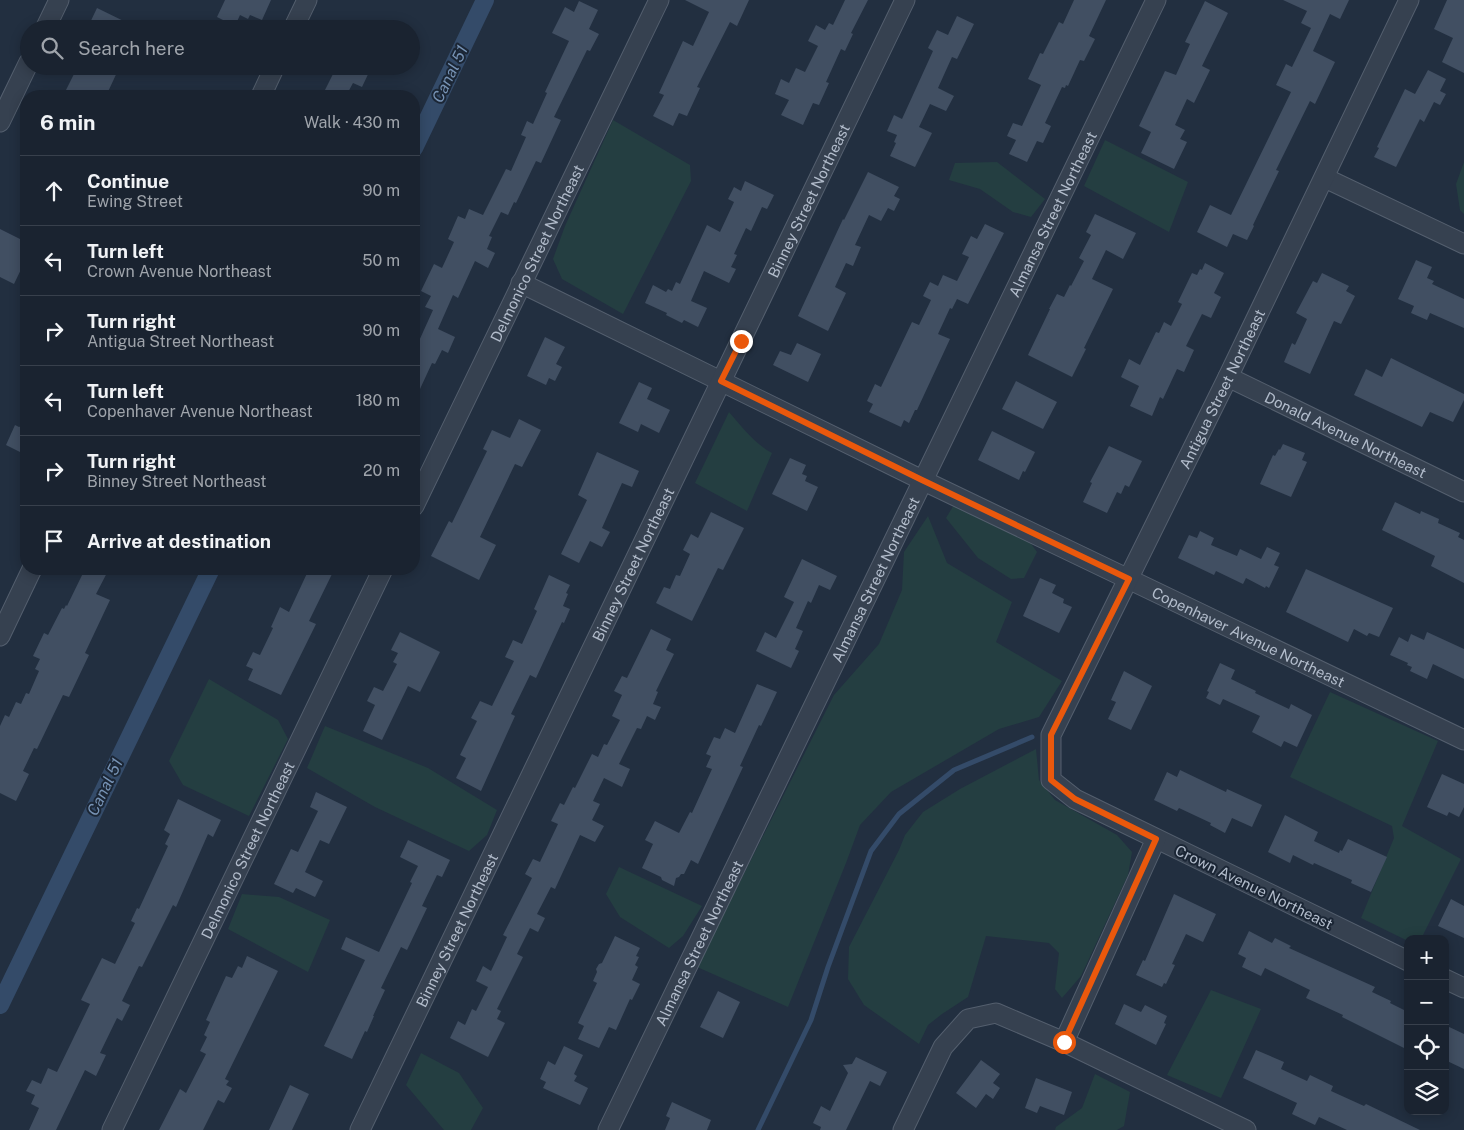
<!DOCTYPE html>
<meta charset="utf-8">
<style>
body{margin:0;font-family:"Public Sans",sans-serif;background:#232b38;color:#f1f3f6}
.controls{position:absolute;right:15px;bottom:15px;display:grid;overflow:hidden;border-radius:10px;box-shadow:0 2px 12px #0003}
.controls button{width:45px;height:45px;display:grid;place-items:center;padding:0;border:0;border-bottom:1px solid #38404c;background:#1a2330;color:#f1f3f6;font:25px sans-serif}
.stop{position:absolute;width:15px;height:15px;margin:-11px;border:4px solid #ea580c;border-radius:50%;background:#fff}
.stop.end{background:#ea580c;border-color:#fff;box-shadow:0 1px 5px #0008}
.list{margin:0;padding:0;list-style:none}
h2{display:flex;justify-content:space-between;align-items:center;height:65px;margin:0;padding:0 20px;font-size:21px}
h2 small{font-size:16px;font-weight:400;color:#9fa4ab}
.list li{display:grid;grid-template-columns:32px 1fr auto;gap:15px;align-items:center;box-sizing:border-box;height:70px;padding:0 20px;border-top:1px solid #38404c}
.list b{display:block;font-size:19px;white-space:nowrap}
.list p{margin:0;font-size:16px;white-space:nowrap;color:#9fa4ab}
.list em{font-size:16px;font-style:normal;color:#9fa4ab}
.icon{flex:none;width:28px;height:28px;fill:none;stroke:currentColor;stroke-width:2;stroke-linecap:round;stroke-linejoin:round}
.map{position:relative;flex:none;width:1464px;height:1130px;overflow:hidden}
.search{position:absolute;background:#1a2330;box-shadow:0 2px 12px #0003;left:20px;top:20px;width:400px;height:55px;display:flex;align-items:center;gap:12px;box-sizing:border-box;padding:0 18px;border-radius:28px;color:#9fa4ab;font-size:19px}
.panel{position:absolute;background:#1a2330;box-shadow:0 2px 12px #0003;left:20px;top:90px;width:400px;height:485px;border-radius:20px}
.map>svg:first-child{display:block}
.green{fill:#243e41}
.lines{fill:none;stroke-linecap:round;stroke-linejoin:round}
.stream{stroke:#344b69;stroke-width:5}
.canal{stroke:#344b69;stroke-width:18}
.building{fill:#414f62}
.minor-casing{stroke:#545f6e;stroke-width:21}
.minor{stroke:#364150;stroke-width:19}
.route{stroke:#ea580c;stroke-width:6}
.labels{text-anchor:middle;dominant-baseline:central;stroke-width:4;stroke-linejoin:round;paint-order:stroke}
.street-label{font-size:15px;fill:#b2bccb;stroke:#1b2635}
.water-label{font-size:16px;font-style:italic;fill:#7793b5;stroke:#1b2635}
</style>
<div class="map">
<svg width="1464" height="1130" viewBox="0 0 1464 1130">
<rect width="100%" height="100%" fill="#222f40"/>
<!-- green -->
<path class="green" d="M613 120 690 165 691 181 623 314 562 279 553 259 565 226Z
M1105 140 1188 182 1169 232 1084 186Z
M997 162 1045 199 1031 217 1013 212 980 189 949 180 955 163Z
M1464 162V214L1460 210 1456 184Z
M729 412C742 427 754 443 772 453L747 511 695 483Z
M955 503 1024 534 1037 552 1024 578 1011 579 978 558 946 518Z
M928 516 947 563 1012 602 996 642 1062 681 1039 717 999 729 891 792 860 825 846 863 788 1007 697 967 834 695 879 644 902 590 904 552Z
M209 679 278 720 288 739 249 816 183 785 169 761Z
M1330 692 1438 741 1402 826 1461 859 1421 939H1408V941L1361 918 1394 838 1392 826 1290 777Z
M325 726 428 768 497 810 487 835 469 851 375 807 307 768Z
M1036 749 1039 780 1055 800 1117 835 1132 852 1128 875 1081 976 1062 998 1055 989 1059 953 1049 943 986 936 968 997 942 1014 928 1025 919 1044 864 1005 848 979 849 947 899 850 905 835 923 812 960 789Z
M619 867 702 906 683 936 669 948 620 917 606 894Z
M242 894 279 897 330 920 308 972 228 929Z
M1211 990 1261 1009 1221 1098 1167 1075Z
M421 1053 459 1073 483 1108 471 1130H444L406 1085Z
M1095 1074 1130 1092 1124 1126 1117 1130H1055L1056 1127 1082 1108Z"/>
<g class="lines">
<!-- stream -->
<path class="stream" d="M758 1130 811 1020 828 967 871 851 899 814 954 770 1032 737"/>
<!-- canal -->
<path class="canal" d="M414 148 485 0
M0 1005 211 569"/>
</g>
<!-- building -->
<path class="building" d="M225 0H271L262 20 250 15 248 19 240 15 235 26 217 17Z
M685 0H749L737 26 730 22 697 87 700 88 687 116 679 113 673 126 653 116 664 95 659 93 683 41 693 46 709 12Z
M845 0H868L851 33 853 34 845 51 841 49 826 82 829 83 819 105 813 103 803 125 781 115 789 100 775 94 781 79 789 83 796 68 805 72 818 46 808 41 816 25 825 30 829 23 833 25Z
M1074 0H1106L1089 36 1095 39 1084 61 1080 60 1068 86 1066 85 1065 88 1062 87 1045 123 1051 126 1043 143 1037 141 1027 162 1009 154 1016 140 1007 136 1013 123 1022 126 1041 85 1028 79 1040 53 1043 54 1059 22 1063 24Z
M1283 0H1349L1340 19 1330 14 1313 51 1335 62 1315 104 1310 101 1276 170 1279 171 1253 225 1254 226 1247 240 1233 234 1227 247 1197 232 1210 205 1231 215 1291 92 1276 85 1286 64 1292 67 1311 28 1301 23 1307 11Z
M1447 0H1464V73L1442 62 1453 38 1434 29Z
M579 1 598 10 589 29 599 34 590 51 587 50 554 117 561 120 541 163 536 161 516 203 514 202 508 215 501 212 489 236 492 237 487 249 495 253 488 268 475 261 458 298 453 295 438 329 455 337 448 353 442 350 435 364 432 363 414 402V352L433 310 425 307 431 296 421 291 434 264 442 268 454 242 448 239 458 216 465 219 469 209 483 215 506 169 511 171 526 137 521 135 527 121 533 124 547 93 545 92 569 41 552 33 565 7 574 12Z
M1205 1 1228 13 1202 66 1210 70 1194 103 1187 99 1175 125 1185 130 1180 139 1187 142 1174 169 1141 153 1151 132 1139 126 1165 71 1176 75 1190 44 1185 42Z
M97 8 140 29H87Z
M957 16 974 24 957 59 952 57 938 88 954 96 946 111 930 104 919 127 932 133 915 167 890 156 896 143 894 142 897 135 887 131 894 115 902 119 933 51 928 48 937 30 948 35Z
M78 66H120L106 96H63Z
M337 66H372L362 87 353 83 346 96H322Z
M1428 70 1446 79 1440 91 1446 94 1440 105 1434 102 1424 122 1420 119 1396 167 1374 157 1379 148 1377 147 1405 89 1415 94Z
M868 172 899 187 894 196 900 199 894 211 888 208 881 221 869 215 855 245 861 247 853 266 846 263 835 287 846 293 828 331 798 316 843 219 844 220Z
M745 181 774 195 767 209 762 207 751 231 746 228 734 254 737 255 731 267 736 269 729 283 704 271 691 301 707 308 698 327 684 320 682 323 666 315 667 313 645 303 653 285 666 292 668 289 672 291 676 282 680 284 707 225 720 232 734 202 728 199 734 187 741 191Z
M1095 214 1136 233 1123 259 1106 250 1092 279 1113 289 1084 348 1086 349 1072 377 1028 355 1050 309H1049L1057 294 1064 297 1070 285 1071 286 1084 261 1079 258 1091 235 1086 232Z
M985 224 1004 233 968 304 957 299 952 309 950 308 938 334 950 339 917 410H915L909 423 904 420 901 427 869 412 873 404 867 401 875 384 881 387 912 322 919 325 931 300 923 296 930 282 938 286 943 275 957 281 969 257 962 254 971 236 977 239Z
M0 229 26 242V259L14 284 0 277Z
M1416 260 1432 267 1427 278 1434 281 1432 284 1464 299V328L1430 313 1427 320 1411 313 1414 306 1398 299Z
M1205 263 1224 273 1214 293 1221 297 1211 318 1202 314 1186 346 1194 350 1184 372 1177 369 1163 399 1160 397 1152 416 1130 406 1139 386 1121 377 1129 359 1140 365 1156 332 1159 333 1164 322 1171 326 1182 304 1178 302 1192 273 1197 275 1200 269 1202 270Z
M1322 273 1349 286 1346 291 1355 296 1341 324 1334 321 1310 374 1284 362 1292 343 1295 345 1307 319 1296 313 1313 281 1317 283Z
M545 337 565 347 556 364 562 367 555 381 549 378 546 385 527 376Z
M797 343 821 354 808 382 773 365 780 351 791 355Z
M1391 358 1464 394V400L1453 422 1430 412 1422 427 1354 395 1366 369 1382 377Z
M1016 381 1057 402 1043 429 1002 409Z
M639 382 652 388 647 399 670 410 659 433 641 424 638 432 619 423Z
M519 419 541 430 522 467 515 464 480 537 496 545 479 580 431 556 449 521 452 523 487 451 483 449 492 430 510 438Z
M26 424V455L6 445 15 425 19 427Z
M992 431 1035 452 1025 472 1023 471 1019 480 978 460Z
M1283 444 1305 453 1302 460 1307 462 1291 497 1260 484 1273 455 1275 456 1279 449 1280 450Z
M1109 446 1142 461 1129 487 1125 485 1121 494 1117 492 1107 513 1083 502 1092 483 1090 482Z
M597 452 639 471 632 487 622 483 602 528 610 532 602 547 590 541 579 563 561 554 587 500 578 495Z
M790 458 806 465 802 474 807 476 805 481 818 487 807 511 772 494Z
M1395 502 1420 514 1421 511 1439 519 1438 523 1460 533 1458 537 1464 540V583L1431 566 1435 556 1382 530Z
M711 512 744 528 723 570 718 568 692 621 656 603 664 587 670 589 676 575 680 576 690 554 683 550 691 534 698 538Z
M1200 531 1214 538 1211 545 1237 556 1240 549 1261 559 1267 547 1280 553 1274 565 1279 567 1269 588 1266 586 1265 588 1246 578 1243 584 1216 571 1214 575 1178 558 1189 535 1197 538Z
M802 559 837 576 830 590 819 585 811 603 808 601 796 628 803 631 795 649 799 651 791 668 756 651 765 632 776 638 794 602 784 597Z
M85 569H109L96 594 110 600 85 653 89 655 69 697 63 695 37 749 34 748 23 771 29 774 16 801 0 793V726L5 715 9 717 16 702 21 704 26 693 29 694 39 671 35 669 40 659 33 656 44 633 48 635 62 608 64 609 66 605 67 606Z
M309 569H326L333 572 309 621 316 624 281 695 248 680 253 669 246 666 253 652 260 655 273 628 271 627 280 607 289 612Z
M1306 569 1393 608 1379 637 1369 633 1367 636 1354 629 1348 642 1286 612Z
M549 575 570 585 566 593 568 594 563 606 570 609 564 623 562 622 536 678 530 675 511 714 515 716 481 791 456 778 466 758 460 755 477 721 471 718 480 701 492 706 514 661 505 657 513 640 522 644 537 611 534 609Z
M1040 578 1056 585 1052 593 1064 599 1063 603 1072 607 1059 633 1023 616Z
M651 629 671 639 666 650 674 654 656 691 658 692 653 704 661 707 655 720 647 716 641 729 637 728 619 764 630 769 622 787 604 778 593 801 600 804 592 820 604 826 595 842 580 835 555 889 551 887 537 914 545 918 538 932 530 928 517 954 523 957 497 1009 501 1011 497 1019 505 1023 488 1057 450 1038 458 1021 465 1025 472 1009 476 1011 488 987 476 981 483 966 491 971 507 937 503 935 532 878 525 874 533 859 540 862 558 824 551 821 560 803 564 805 573 787 575 788 592 754 598 757 604 744 607 745 620 720 612 716 622 695 614 691 622 676 627 678Z
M400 632 440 652 420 692 408 686 382 740 363 731 375 705 367 701 374 687 383 691 397 664 393 662 398 653 391 650Z
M1427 632 1464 649V679L1433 664 1427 679 1410 671 1412 667 1407 665 1408 663 1390 655 1399 637 1408 642 1411 634 1424 640Z
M1220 663 1235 670 1231 679 1256 691 1255 693 1289 709 1291 704 1312 715 1297 747 1284 741 1281 747 1252 732 1260 716 1223 699 1220 705 1206 698 1209 692 1207 691Z
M1124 671 1152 686 1131 730 1108 719 1116 702 1111 700Z
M757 684 777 692 761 726 759 725 740 766 743 767 698 864 691 860 684 874H681L679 877 676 878 674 886 662 880 661 877 642 868 653 844 645 840 655 821 679 833 690 812 692 813 712 769 706 767 711 756 706 754 714 737 720 739 725 728 735 733Z
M1180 770 1226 792 1227 789 1262 805 1252 827 1232 818 1225 833 1210 825 1211 823 1179 808 1177 811 1154 800 1167 772 1177 777Z
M1442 774 1464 784V807L1459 817 1449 812 1447 816 1427 807Z
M316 792 347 807 329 844 320 840 305 872 323 881 315 897 296 888 293 893 274 884 291 849 298 852 318 811 310 807Z
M178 799 221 820 213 837 208 834 176 907 173 905 142 967 139 966 122 1001 130 1005 122 1021 117 1018 100 1053 106 1055 96 1076 85 1070 56 1130H29L39 1108 31 1104 35 1095 26 1091 32 1080 41 1084 48 1068 57 1072 90 1004 81 1000 102 958 115 964 135 923 131 921 137 908 139 909 168 846 165 844 170 834 164 830Z
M1285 815 1318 832 1314 841 1339 853 1340 850 1342 851 1348 839 1387 857 1371 892 1351 883 1352 880 1314 863 1313 865 1293 855 1290 863 1268 852Z
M408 840 450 860 442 877 437 875 422 906 427 908 407 950 401 947 381 988 385 990 373 1016H374L367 1032 365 1031 352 1059 324 1046 365 960 341 949 346 937 379 952 412 883 410 882 418 866 400 857Z
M1174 894 1216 914 1203 942 1186 934 1172 964 1175 965 1166 984 1164 983 1162 987 1136 975 1143 960 1145 961Z
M1451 899 1464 906V938L1438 926Z
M1249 931 1272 943 1275 938 1291 946 1289 948 1375 987 1372 992 1391 1001 1390 1003 1408 1012V1050L1342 1017 1343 1015 1306 998 1310 990 1265 968 1261 976 1242 967 1246 958 1238 954Z
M615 936 640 948 636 956 639 957 635 965 638 967 632 980 640 984 632 1000 630 999 616 1030 609 1027 599 1048 578 1039 584 1026 578 1023 597 983 593 981 597 972 596 969 599 964 602 963Z
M247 956 278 971 225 1079 229 1081 226 1085 232 1088 224 1103 218 1100 203 1130H159L180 1089 186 1093 206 1054 200 1051 207 1037 204 1035 210 1022 206 1020 226 976 232 978 238 966 242 968Z
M718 991 740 1002 723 1038 700 1027Z
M1124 1004 1141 1012 1145 1005 1167 1016 1164 1023 1166 1024 1156 1045 1115 1024Z
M1445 1025 1464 1034V1069L1445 1060Z
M564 1046 583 1055 574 1074 577 1076 574 1081 588 1088 580 1105 543 1088 546 1082 540 1079 548 1061 555 1065Z
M1256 1050 1284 1062 1281 1069 1307 1081 1310 1075 1333 1086 1331 1091 1364 1106 1366 1104 1420 1130H1347L1319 1117 1315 1125 1292 1114 1297 1103 1243 1078Z
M856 1057 887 1072 880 1086 870 1081 846 1130H820L821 1127 813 1123 821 1106 830 1111 848 1073 843 1065 852 1064Z
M981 1060 1000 1074 993 1083 1000 1088 993 1099 986 1094 976 1108 956 1093Z
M1036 1078 1072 1092 1064 1115 1040 1106 1037 1113 1025 1108Z
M290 1085 309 1094 292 1130H269Z
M672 1102 711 1120 707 1130H665L670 1118 666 1116Z"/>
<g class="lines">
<defs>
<g id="minor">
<path d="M45 29 59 0"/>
<path d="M293 29 307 0"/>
<path d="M261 96 275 66"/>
<path d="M0 122 29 62"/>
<path d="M1325 178 1464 244"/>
<path id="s1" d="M521 283 922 480 1464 740"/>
<path id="s2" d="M1228 377 1464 492"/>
<path id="s3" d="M414 506 659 0"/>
<path d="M0 636 32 569"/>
<path id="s4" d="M1408 961 1075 799 1051 780V735L1228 377 1409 0"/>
<path d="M1445 979 1464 988"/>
<path d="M1064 1042 1156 839"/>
<path id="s5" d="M112 1130 383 569"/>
<path id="s6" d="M360 1130 905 0"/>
<path id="s7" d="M608 1130 1156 0"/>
<path d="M903 1130 943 1047 968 1019 996 1013 1064 1042 1246 1130"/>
</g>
</defs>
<!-- minor casing -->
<use href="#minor" class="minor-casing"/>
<!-- minor -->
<use href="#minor" class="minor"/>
</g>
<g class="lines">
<!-- route -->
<path class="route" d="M741 341 721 381 922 480 1129 579 1051 735V780L1075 799 1156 839 1064 1042"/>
</g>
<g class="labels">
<!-- street labels -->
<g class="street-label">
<text stroke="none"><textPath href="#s6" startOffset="1032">Binney Street Northeast</textPath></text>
<text stroke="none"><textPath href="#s7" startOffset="1018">Almansa Street Northeast</textPath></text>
<text stroke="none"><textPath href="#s3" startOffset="281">Delmonico Street Northeast</textPath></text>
<text stroke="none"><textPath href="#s4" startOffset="832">Antigua Street Northeast</textPath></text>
<text stroke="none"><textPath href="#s2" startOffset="131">Donald Avenue Northeast</textPath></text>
<text stroke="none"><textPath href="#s6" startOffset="628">Binney Street Northeast</textPath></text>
<text stroke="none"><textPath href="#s7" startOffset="612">Almansa Street Northeast</textPath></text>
<text stroke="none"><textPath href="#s1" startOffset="809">Copenhaver Avenue Northeast</textPath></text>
<text stroke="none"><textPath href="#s5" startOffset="311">Delmonico Street Northeast</textPath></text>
<text transform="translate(1254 887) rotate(26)">Crown Avenue Northeast</text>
<text stroke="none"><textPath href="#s6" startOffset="222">Binney Street Northeast</textPath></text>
<text stroke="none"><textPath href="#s7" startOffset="208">Almansa Street Northeast</textPath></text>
</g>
<!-- water labels -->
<g class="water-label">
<text transform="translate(450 74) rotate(-64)">Canal 51</text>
<text transform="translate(105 787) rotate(-64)">Canal 51</text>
</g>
</g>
</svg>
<div class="controls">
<button>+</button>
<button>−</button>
<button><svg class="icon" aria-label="locate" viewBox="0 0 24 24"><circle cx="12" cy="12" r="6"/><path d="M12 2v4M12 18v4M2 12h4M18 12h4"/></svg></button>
<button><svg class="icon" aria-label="layers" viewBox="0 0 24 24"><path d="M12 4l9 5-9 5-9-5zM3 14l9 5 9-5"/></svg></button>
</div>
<div class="stop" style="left:1064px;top:1042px"></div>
<div class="stop end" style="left:741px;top:341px"></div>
<div class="search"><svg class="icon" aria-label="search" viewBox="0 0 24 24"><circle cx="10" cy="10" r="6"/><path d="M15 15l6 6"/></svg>Search here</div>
<section class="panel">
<h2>6 min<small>Walk · 430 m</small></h2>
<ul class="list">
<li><svg class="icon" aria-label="ahead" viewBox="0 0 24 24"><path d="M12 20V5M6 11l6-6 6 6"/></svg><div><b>Continue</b><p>Ewing Street</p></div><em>90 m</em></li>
<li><svg class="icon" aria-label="left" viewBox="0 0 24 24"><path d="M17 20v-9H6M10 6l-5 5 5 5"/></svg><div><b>Turn left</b><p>Crown Avenue Northeast</p></div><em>50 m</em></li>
<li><svg class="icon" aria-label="right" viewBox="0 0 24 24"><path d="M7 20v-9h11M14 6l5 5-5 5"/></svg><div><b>Turn right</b><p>Antigua Street Northeast</p></div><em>90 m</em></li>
<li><svg class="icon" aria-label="left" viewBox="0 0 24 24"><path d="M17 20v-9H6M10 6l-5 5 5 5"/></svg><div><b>Turn left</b><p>Copenhaver Avenue Northeast</p></div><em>180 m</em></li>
<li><svg class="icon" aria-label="right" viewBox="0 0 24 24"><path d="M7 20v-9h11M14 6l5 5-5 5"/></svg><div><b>Turn right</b><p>Binney Street Northeast</p></div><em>20 m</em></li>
<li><svg class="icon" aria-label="arrive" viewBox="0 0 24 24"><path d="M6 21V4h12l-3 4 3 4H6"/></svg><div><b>Arrive at destination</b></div></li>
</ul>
</section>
</div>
